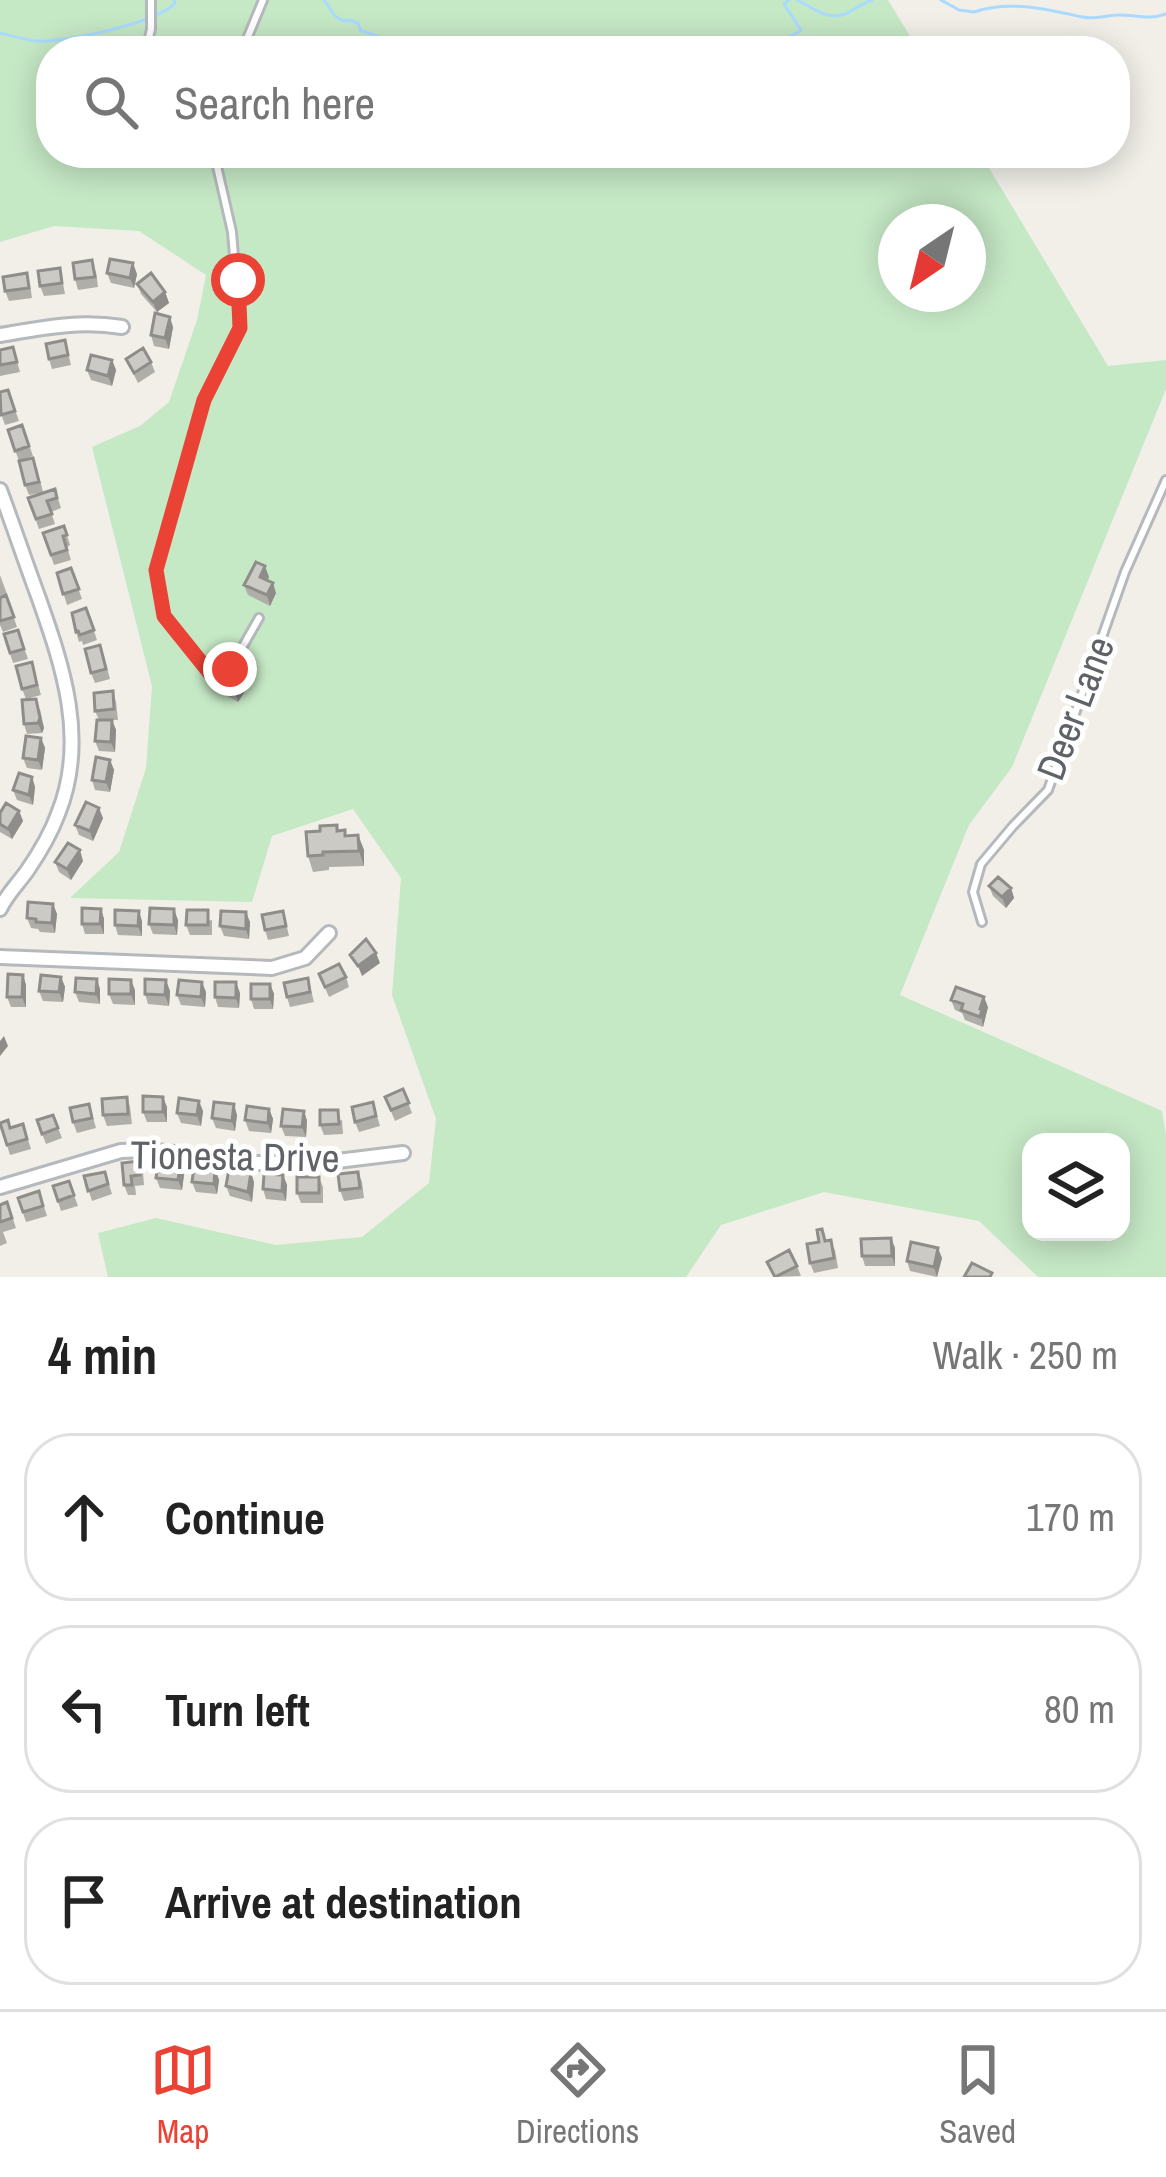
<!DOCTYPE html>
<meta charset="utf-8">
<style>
body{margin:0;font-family:"Archivo Narrow",sans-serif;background:#f2f2f2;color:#222}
.controls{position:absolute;right:36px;bottom:36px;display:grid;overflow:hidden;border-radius:24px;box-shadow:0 6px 30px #0003}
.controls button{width:108px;height:108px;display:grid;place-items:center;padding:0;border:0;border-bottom:3px solid #e0e0e0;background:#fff;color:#222;font:60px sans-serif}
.compass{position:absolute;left:878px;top:204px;width:108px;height:108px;border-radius:50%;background:#fff;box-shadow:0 6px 30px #0003;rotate:215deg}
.stop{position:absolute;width:36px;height:36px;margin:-27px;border:9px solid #ea4335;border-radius:50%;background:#fff}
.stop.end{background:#ea4335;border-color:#fff;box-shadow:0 3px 12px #0008}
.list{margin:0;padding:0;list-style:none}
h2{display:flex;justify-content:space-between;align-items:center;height:156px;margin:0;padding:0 48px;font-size:51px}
h2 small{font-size:39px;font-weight:400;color:#767676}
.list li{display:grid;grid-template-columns:78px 1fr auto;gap:36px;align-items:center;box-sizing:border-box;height:168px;margin:0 24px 24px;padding:0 24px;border:3px solid #e0e0e0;border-radius:48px}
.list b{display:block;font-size:45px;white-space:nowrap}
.list em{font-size:39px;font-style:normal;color:#767676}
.icon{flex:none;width:66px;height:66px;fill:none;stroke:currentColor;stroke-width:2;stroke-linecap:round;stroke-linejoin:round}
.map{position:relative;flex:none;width:1166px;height:1277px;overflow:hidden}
.search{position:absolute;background:#fff;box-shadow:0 6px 30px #0003;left:36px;right:36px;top:36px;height:132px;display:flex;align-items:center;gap:30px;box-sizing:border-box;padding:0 42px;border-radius:48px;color:#767676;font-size:45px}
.sheet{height:732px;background:#fff}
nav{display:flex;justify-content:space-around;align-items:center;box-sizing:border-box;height:168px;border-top:3px solid #e0e0e0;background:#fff;font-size:33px;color:#767676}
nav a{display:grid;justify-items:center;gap:6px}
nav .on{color:#ea4335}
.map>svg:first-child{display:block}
.green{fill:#c5e8c5;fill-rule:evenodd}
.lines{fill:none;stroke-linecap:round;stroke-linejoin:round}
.stream{stroke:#aadaff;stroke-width:3}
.lane-casing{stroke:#b5b8bc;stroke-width:12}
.street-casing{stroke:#b5b8bc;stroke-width:18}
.lane{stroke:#fff;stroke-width:6}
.street{stroke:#fff;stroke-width:12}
.wall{fill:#afaea9}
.shaded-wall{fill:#8f8d8a}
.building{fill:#cccac5;stroke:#8f8d8a;stroke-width:3}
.route{stroke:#ea4335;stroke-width:15}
.labels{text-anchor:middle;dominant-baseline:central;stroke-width:10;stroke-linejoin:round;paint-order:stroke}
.street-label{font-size:39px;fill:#5f6368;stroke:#fff}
</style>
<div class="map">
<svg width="1166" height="1277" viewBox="0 0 1166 1277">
<rect width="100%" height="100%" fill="#f1efe8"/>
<!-- green -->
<path class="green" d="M0 0H888L919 51H51V153H980L1108 366 1166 360V389L1012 767 969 825 900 995 1162 1111 1166 1135V1277H1038L979 1221 824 1192 721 1225 686 1277H108L98 1233 156 1218 276 1245 362 1237 429 1183 436 1119 392 995 401 878 353 809 272 836 252 902 70 898 119 852 146 768 152 686 92 447 140 426 169 402 197 320 206 275 139 231 54 226 0 242ZM896 222H968V294H896ZM1031 1142H1121V1232H1031Z"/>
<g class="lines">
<!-- stream -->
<path class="stream" d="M324 0 335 16 343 21 350 20 358 23 360 30 391 41 396 51
M797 0C812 7 827 21 845 14 854 10 861 4 872 0
M941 0 959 10 974 12C1008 0 1046 9 1082 17 1096 20 1106 15 1119 15 1136 15 1150 20 1166 14
M0 33C12 36 25 40 38 41 65 43 159 22 175 3L174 0
M430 51C441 42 452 47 464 51
M538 51 544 43C559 40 597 43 612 51
M698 51 728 43 736 51
M759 51C775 38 791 39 801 30L784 4 789 0"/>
<defs>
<path id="lane" d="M146 51 151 29V0
M242 51 263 0
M214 153 232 232 240 328 204 400 156 570 163 616 213 677 230 669 259 618
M982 922 973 892 981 864 1013 826 1048 790 1125 572 1166 480"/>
<path id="street" d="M0 335C42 328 79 320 122 327
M0 490C13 525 25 561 38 596 63 667 88 740 58 814 51 833 38 855 27 871 17 885 7 894 0 909
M0 957 272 968 305 958 329 933
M0 1187 121 1151 148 1150 257 1163H321L403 1153"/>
</defs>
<!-- lane casing -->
<use href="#lane" class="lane-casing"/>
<!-- street casing -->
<use href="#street" class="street-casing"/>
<!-- lane -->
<use href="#lane" class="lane"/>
<!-- street -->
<use href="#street" class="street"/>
</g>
<!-- wall -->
<path class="wall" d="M60 268 65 294 44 296 40 286Z
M96 271 98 287 78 290 75 279Z
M107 273 137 274 134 288 111 283Z
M30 284 32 298 9 301 5 291Z
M137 284 165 292 169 303 157 312 141 294Z
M173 327 169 349 154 346 151 335Z
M65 340 71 365 52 369 49 359Z
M13 347 20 372 0 376V350Z
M126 359 151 362 155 372 138 383Z
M112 360 116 370 112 386 91 380 87 370Z
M8 390 19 421 5 425 0 411Z
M22 425 33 456 19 461 8 430Z
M37 468 43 492 29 495 25 485Z
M55 489 61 508 51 512 55 524 39 529 28 498Z
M64 526 70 545 67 547 71 560 54 565 43 533Z
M71 568 82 599 67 605 57 573Z
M0 575 7 594 0 597Z
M269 577 267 581 276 593 270 606 248 595 244 585Z
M6 595 17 627 3 632 0 625V598Z
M86 608 97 640 83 645 82 641 79 642 76 632Z
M18 630 28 659 13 663 4 634Z
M104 656 110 679 95 683 91 673Z
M32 662 41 695 26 699 22 689Z
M220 684 247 688 238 702 224 694Z
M113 691 116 702 118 720H109H112L116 730 115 752 99 751 95 741 99 720 95 711Z
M40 709 44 728 42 733 27 734 24 724Z
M41 738 45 748 42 770 27 768 23 758Z
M110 760 114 770 110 792 95 790 92 780Z
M32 777 35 787 33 805 17 800 13 790Z
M19 811 23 821 12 839 0 832V813Z
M103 818 93 841 79 835 75 825Z
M337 825 339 831 347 836 358 835 364 850V866L329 867V870L313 872 308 856 320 831Z
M83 861 71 880 59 872 55 862Z
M989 886 1011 888 1014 898 1006 908 993 896Z
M53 904 57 914 55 933 40 932 38 929 31 928 27 918Z
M101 909 104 919V934H85L82 924Z
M283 911 289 936 268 940 265 930Z
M178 920 177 935 153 934 149 924Z
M212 920V935H190L186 925Z
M142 921V936L118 935 115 925Z
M250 922 249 939 224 936 220 926Z
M319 974 346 977 349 987 329 997Z
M23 975 26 985V1007H11L7 997Z
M61 977 65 987 63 1002 43 1001 39 991Z
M308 978 314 1002 290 1007 287 997Z
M270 984 274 994 273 1009H254L251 999Z
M100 989V1004L79 1002 75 992Z
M135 990V1005L113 1004 109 994Z
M170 991 169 1006 148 1004 145 994Z
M206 992 205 1007 181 1005 177 995Z
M240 993 239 1008 218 1007 215 997Z
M951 1000 988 1007 983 1027 965 1020 962 1013 955 1010Z
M403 1089 412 1113 395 1121 385 1097Z
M127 1097 130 1107 132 1124 107 1126 103 1115Z
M373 1102 380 1126 359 1132 355 1122Z
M167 1107V1122H147L143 1112Z
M269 1109 273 1119 271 1133 249 1131 245 1120Z
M203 1111 201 1126 181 1123 177 1113Z
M304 1111 307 1121 306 1137 285 1136 281 1126Z
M92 1114 96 1128 77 1133 73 1122Z
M53 1115 62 1138 46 1144 37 1120Z
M237 1115 235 1131 216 1128 212 1118Z
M342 1120 343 1134 324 1135 320 1125Z
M0 1123 10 1128 23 1124 31 1149 10 1155Z
M139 1161 143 1172 144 1185 135 1186 136 1195H128L124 1185Z
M180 1165 184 1175 182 1190 160 1188 156 1178Z
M215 1169 219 1180 217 1194 196 1192 192 1182Z
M105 1172 112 1194 92 1201 84 1176Z
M358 1172 362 1182 364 1198 344 1201 340 1190Z
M283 1175 287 1185 286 1201 266 1199 263 1189Z
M319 1177 323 1187V1203H301L297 1193Z
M69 1181 78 1206 61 1211 53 1186Z
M254 1182 252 1202 230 1196 226 1186Z
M39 1191 47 1216 26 1222 18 1198Z
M7 1202 16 1228 3 1232 7 1243 0 1246V1205Z
M891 1238 895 1248V1266H865L862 1256Z
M827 1241 835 1250 838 1268 814 1273 810 1263Z
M942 1258 937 1277 910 1271 907 1261Z
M767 1262 797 1266 801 1276 774 1277Z"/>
<!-- shaded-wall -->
<path class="shaded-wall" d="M133 263 137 274 134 288 130 278Z
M165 292 169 303 157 312 153 302Z
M170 317 173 327 169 349 165 338Z
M112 360 116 370 112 386 108 376Z
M265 566 269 577 264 588 260 577Z
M273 583 276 593 270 606 267 595Z
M243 678 247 688 238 702 235 692Z
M36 699 44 728 42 733 38 723Z
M112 720 116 730 115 752 111 742Z
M41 738 45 748 42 770 38 760Z
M110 760 114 770 110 792 106 782Z
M32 777 35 787 33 805 29 795Z
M99 808 103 818 93 841 90 831Z
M19 811 23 821 12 839 8 829Z
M358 835 364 850V866L359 851Z
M80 850 83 861 71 880 67 869Z
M1011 888 1014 898 1006 908 1002 897Z
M53 904 57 914 55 933 52 923Z
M101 909 104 919V934L100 924Z
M174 909 178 920 177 935 174 925Z
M139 911 142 921V936L138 926Z
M246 912 250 922 249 939 246 929Z
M376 953 380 963 362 976 358 966Z
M23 975 26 985V1007L22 997Z
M61 977 65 987 63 1002 59 992Z
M97 979 100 989V1004L96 994Z
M131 980 135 990V1005L131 994Z
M166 980 170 991 169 1006 165 995Z
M202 982 206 992 205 1007 201 997Z
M236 982 240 993 239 1008 236 998Z
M270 984 274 994 273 1009 270 999Z
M984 997 988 1007 983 1027 980 1009Z
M4 1036 8 1046 0 1056V1041Z
M163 1097 167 1107V1122L163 1112Z
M199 1101 203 1111 201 1126 197 1115Z
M234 1104 237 1115 235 1131 232 1121Z
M269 1109 273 1119 271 1133 268 1123Z
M304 1111 307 1121 306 1137 302 1127Z
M180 1165 184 1175 182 1190 178 1180Z
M215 1169 219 1180 217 1194 214 1184Z
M251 1172 254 1182 252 1202 248 1192Z
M283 1175 287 1185 286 1201 282 1191Z
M891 1238 895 1248V1266L892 1256Z
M938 1248 942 1258 937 1277 934 1267Z"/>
<!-- building -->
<path class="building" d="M110 259 133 263 130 278 107 273Z
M92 260 95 277 75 279 73 263Z
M60 268 62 283 40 286 38 271Z
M27 273 29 288 5 291 3 277Z
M151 273 165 292 153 302 137 284Z
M155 313 170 317 165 338 151 335Z
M65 340 68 355 49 359 46 344Z
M13 347 17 362 0 365V350Z
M143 348 151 362 134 373 126 359Z
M91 355 112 360 108 376 87 370Z
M8 390 15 411 1 415 0 392Z
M22 425 29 446 15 451 8 430Z
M33 458 39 482 25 485 19 461Z
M55 489 57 498 47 501 52 514 36 519 28 498Z
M64 526 67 535 63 536 67 550 51 555 43 533Z
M256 562 265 566 260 577 273 583 267 595 244 585Z
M71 568 79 589 63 594 57 573Z
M6 595 14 617 0 621V598Z
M86 608 94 630 80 635 78 631 76 632 72 613Z
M18 630 24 649 10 653 4 634Z
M100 645 106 669 91 673 85 649Z
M32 662 37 685 22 689 16 666Z
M229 669 243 678 235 692 220 684Z
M113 691 114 709 95 711 94 693Z
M36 699 40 718 38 723 24 724 22 700Z
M97 720H112L111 742 95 741Z
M26 736 41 738 38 760 23 758Z
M96 757 110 760 106 782 92 780Z
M19 773 32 777 29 795 13 790Z
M86 802 99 808 90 831 75 825Z
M6 803 19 811 8 829 0 824V813Z
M337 825V831L345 830V836L358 835 359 851 323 852V855L308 856 306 832 320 831V826Z
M68 843 80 850 67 869 55 862Z
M998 877 1011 888 1002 897 989 886Z
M28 902 53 904 52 923 36 922V919L27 918Z
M82 908 101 909 100 924H82Z
M150 908 174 909V925L149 924Z
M115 910 139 911 138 926 115 925Z
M187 910H208V925H186Z
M221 911 246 912V929L220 926Z
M283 911 286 926 265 930 262 915Z
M366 939 376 953 358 966 350 955Z
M339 964 346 977 325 987 319 974Z
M8 974 23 975 22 997H7Z
M41 975 61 977 59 992 39 991Z
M76 978 97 979 96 994 75 992Z
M308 978 310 992 287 997 284 983Z
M109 979 131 980V994H109Z
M145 979 166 980 165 995 145 994Z
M179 980 202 982 201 997 177 995Z
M215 982H236V998L215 997Z
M251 984H270V999H251Z
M956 987 984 997 980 1009 982 1010 980 1017 961 1010 963 1004 951 1000Z
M403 1089 409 1103 391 1110 385 1097Z
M143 1096 163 1097V1112H143Z
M127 1097 128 1114 103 1115 102 1099Z
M179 1098 199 1101 197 1115 177 1113Z
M214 1102 234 1104 232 1121 212 1118Z
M373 1102 376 1116 355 1122 352 1107Z
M89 1104 92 1118 73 1122 70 1108Z
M247 1106 269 1109 268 1123 245 1120Z
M283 1109 304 1111 302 1127 281 1126Z
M320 1110H338L339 1124 320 1125Z
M53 1115 58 1128 42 1134 37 1120Z
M8 1120 10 1128 23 1124 27 1139 7 1145 0 1123Z
M139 1161 140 1175 131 1176 132 1185H124L122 1163Z
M158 1162 180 1165 178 1180 156 1178Z
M194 1167 215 1169 214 1184 192 1182Z
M229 1169 251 1172 248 1192 226 1186Z
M105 1172 108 1184 88 1191 84 1176Z
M358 1172 360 1188 340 1190 338 1174Z
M264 1174 283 1175 282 1191 263 1189Z
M297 1177H319V1193H297Z
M69 1181 74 1195 58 1201 53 1186Z
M39 1191 43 1206 23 1212 18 1198Z
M7 1202 12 1218 0 1222V1205Z
M822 1229 825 1241 831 1240 834 1258 810 1263 807 1244 819 1242 817 1230Z
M891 1238 892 1256H862L861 1239Z
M911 1242 938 1248 934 1267 907 1261Z
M789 1250 797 1266 775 1277 767 1262Z
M972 1263 992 1273 990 1277H964Z"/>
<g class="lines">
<!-- route -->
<path class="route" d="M230 669 213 677 164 616 156 570 204 400 240 328 238 280"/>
</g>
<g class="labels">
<!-- street labels -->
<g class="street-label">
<text transform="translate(1075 708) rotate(-69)">Deer Lane</text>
<text transform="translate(235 1156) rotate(1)">Tionesta Drive</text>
</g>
</g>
</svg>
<div class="controls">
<button><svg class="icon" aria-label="layers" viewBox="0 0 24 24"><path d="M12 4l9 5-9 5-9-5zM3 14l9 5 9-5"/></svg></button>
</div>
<svg class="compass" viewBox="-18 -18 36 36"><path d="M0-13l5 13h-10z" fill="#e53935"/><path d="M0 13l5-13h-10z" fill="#767676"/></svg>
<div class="stop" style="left:238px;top:280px"></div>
<div class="stop end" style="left:230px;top:669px"></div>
<div class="search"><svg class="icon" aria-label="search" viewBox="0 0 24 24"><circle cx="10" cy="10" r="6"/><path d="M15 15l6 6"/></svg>Search here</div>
</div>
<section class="sheet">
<h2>4 min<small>Walk · 250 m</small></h2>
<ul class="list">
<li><svg class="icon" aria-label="ahead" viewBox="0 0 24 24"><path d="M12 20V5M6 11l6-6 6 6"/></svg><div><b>Continue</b></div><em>170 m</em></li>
<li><svg class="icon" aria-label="left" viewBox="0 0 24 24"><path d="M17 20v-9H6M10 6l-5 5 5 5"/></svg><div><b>Turn left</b></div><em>80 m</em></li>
<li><svg class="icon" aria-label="arrive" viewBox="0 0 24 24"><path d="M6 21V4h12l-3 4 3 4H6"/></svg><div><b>Arrive at destination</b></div></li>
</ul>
</section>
<nav>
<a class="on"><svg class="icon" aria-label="map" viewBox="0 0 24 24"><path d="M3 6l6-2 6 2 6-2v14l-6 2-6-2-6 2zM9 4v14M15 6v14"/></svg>Map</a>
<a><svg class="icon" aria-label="directions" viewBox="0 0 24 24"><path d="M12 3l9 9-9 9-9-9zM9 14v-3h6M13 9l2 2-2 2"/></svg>Directions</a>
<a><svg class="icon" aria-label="saved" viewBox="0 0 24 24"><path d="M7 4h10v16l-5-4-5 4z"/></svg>Saved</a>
</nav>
